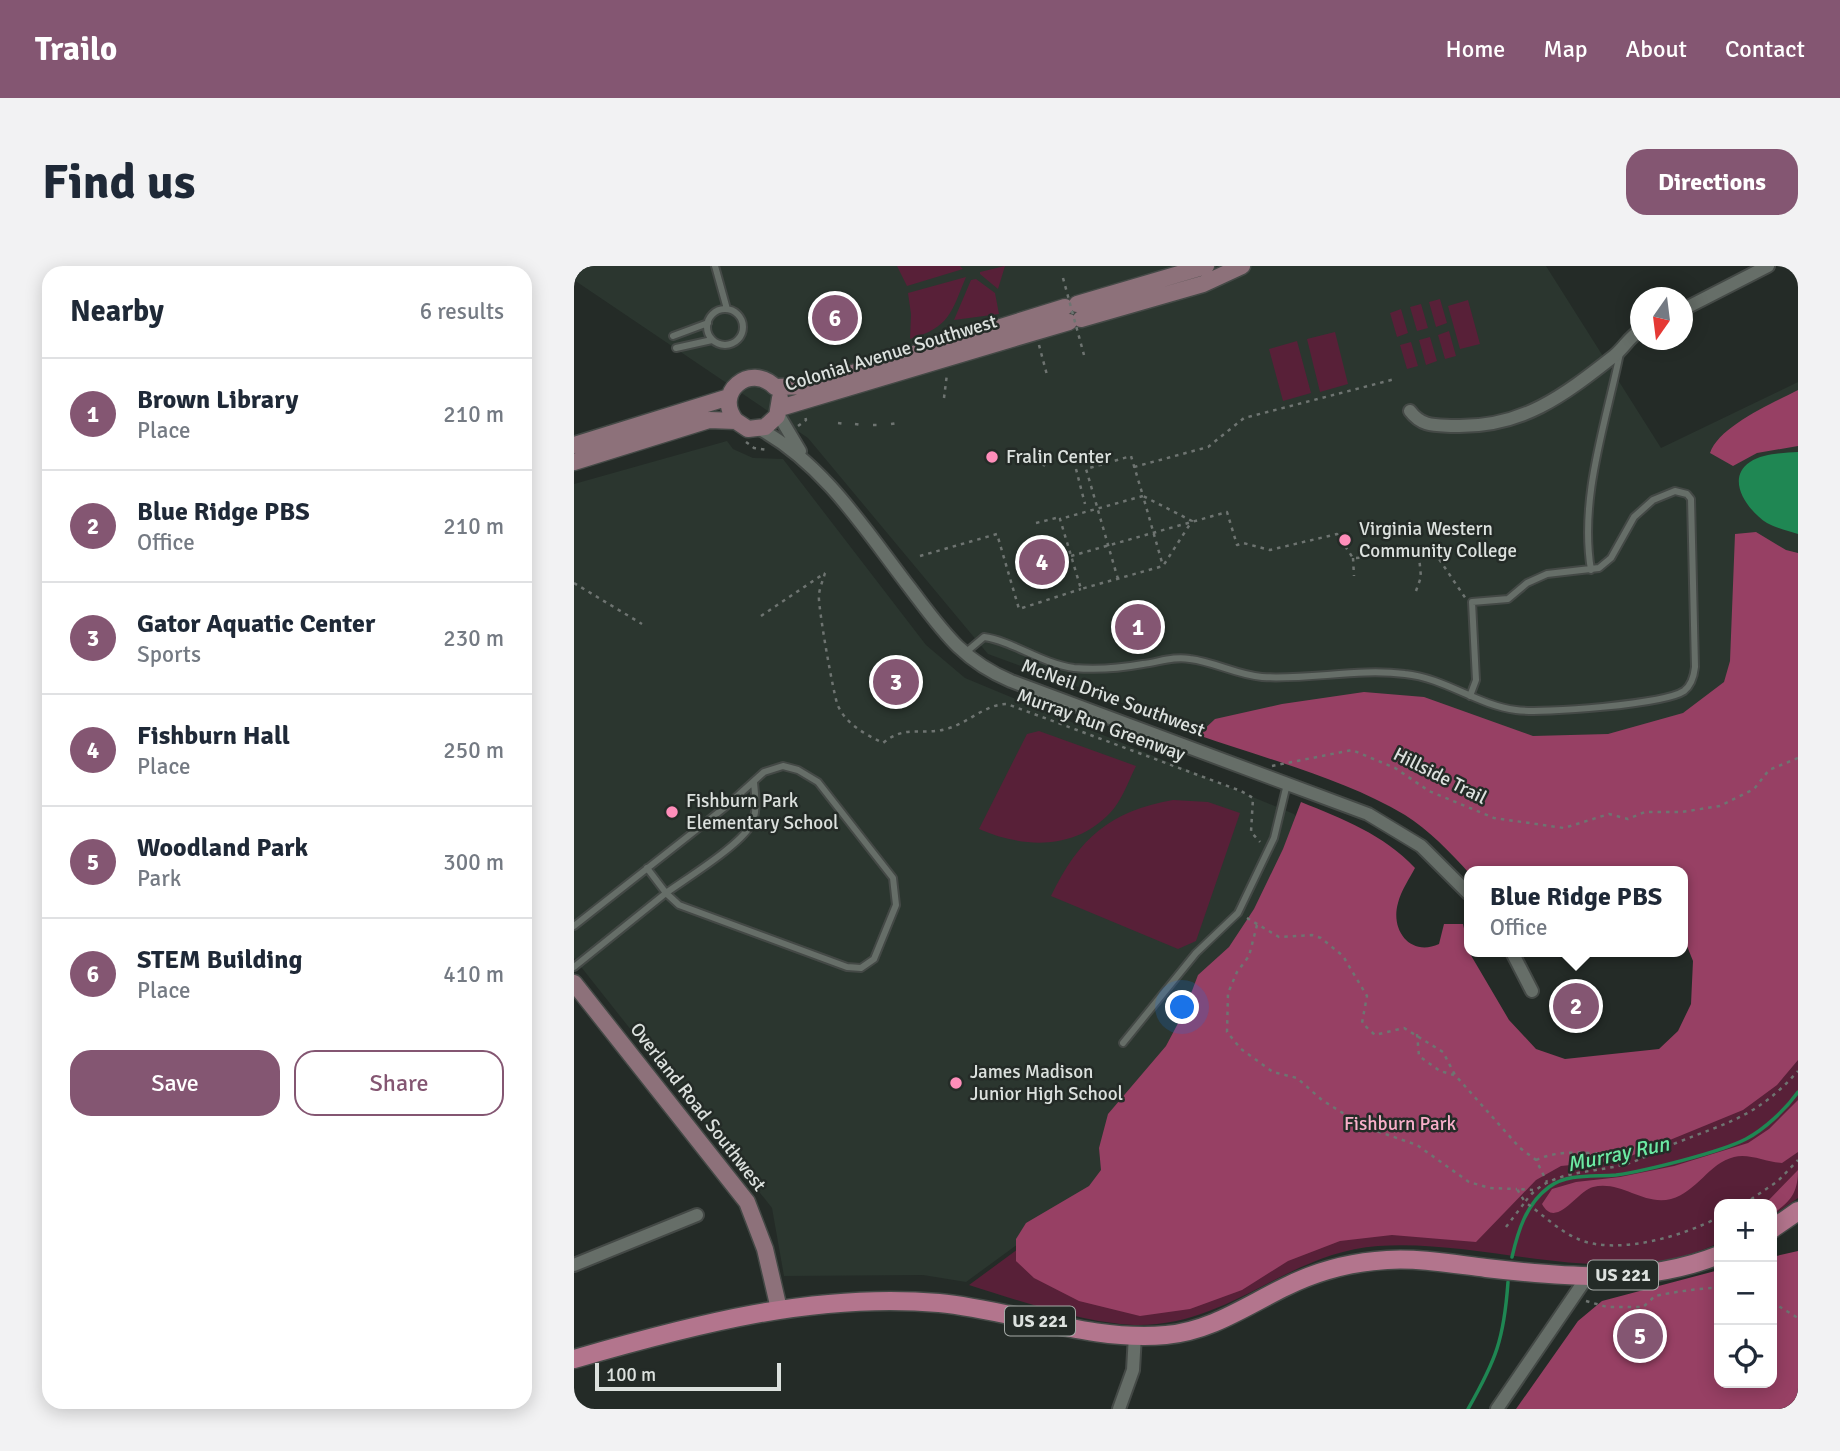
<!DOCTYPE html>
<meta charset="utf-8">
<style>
body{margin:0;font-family:Signika,sans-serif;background:#f2f2f3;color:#1f2937}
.controls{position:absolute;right:21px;bottom:21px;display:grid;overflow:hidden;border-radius:14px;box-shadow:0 4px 18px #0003}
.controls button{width:63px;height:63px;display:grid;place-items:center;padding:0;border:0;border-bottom:2px solid #e0e1e3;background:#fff;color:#1f2937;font:35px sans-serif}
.compass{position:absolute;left:1056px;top:21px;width:63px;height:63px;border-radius:50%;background:#fff;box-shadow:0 4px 18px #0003;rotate:194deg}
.scale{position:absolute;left:21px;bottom:18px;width:186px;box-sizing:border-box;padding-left:7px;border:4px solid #dce1de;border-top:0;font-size:19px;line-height:24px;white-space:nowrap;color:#dce1de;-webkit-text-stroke:5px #242b27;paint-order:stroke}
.you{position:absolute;left:609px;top:742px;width:24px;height:24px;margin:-18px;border:5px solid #fff;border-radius:50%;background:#1a73e8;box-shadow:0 0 0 10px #1a73e833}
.badge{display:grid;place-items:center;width:46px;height:46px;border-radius:50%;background:#845672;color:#fff;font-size:23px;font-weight:700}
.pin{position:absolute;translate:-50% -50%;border:4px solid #fff;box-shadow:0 2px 7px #0006}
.popup{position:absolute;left:890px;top:600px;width:224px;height:91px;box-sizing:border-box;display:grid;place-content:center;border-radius:14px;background:#fff;filter:drop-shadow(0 2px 5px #0005);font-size:23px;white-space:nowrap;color:#747a83}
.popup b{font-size:26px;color:#1f2937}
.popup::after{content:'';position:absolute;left:50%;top:100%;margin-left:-14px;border:14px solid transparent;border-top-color:#fff}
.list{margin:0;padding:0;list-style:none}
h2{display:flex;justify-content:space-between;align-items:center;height:91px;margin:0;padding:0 28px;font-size:30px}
h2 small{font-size:23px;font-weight:400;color:#747a83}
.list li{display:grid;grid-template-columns:46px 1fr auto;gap:21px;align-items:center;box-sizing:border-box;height:112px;padding:0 28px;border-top:2px solid #e0e1e3}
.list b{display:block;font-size:26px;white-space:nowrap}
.list p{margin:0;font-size:23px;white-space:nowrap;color:#747a83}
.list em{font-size:23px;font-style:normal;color:#747a83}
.actions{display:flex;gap:14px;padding:21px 28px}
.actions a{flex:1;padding:16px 0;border:2px solid #845672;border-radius:21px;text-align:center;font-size:24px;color:#845672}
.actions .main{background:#845672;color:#fff}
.icon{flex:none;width:38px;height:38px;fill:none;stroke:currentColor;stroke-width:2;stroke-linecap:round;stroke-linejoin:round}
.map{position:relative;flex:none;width:1224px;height:1143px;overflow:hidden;border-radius:21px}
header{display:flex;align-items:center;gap:42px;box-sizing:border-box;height:98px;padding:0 35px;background:#845672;color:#fff}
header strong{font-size:33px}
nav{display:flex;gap:38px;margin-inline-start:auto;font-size:24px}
.intro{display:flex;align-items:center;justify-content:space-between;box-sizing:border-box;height:168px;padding:0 42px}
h1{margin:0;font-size:49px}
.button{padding:18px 32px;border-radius:21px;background:#845672;color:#fff;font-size:24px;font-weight:700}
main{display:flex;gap:42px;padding:0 42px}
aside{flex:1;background:#fff;border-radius:21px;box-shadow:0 4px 18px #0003}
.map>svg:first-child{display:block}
.built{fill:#2b362f}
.green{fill:#582038}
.forest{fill:#974064}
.water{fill:#1f8753}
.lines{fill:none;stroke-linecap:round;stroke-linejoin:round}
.stream{stroke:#1f8753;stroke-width:3.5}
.service-casing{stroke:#444946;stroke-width:10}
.minor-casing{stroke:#444946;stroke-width:16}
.secondary-casing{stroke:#444946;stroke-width:19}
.primary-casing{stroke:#444946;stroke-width:21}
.path{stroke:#6e7471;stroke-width:2.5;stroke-dasharray:3.5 5;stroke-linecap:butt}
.service{stroke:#666e68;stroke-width:6}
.minor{stroke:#666e68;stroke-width:12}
.secondary{stroke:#8d717a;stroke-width:16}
.primary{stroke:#b3758d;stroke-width:18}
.path-bridge{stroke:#6e7471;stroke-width:2.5;stroke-dasharray:3.5 5;stroke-linecap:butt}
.poi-dot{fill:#ff8eba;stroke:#242b27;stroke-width:2.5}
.labels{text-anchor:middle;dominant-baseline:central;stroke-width:5;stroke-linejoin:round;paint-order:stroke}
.shield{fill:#242b27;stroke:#a5aaa7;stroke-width:2}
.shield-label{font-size:18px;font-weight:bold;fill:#dce1de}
.street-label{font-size:19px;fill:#dce1de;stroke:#242b27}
.poi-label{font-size:19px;fill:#dce1de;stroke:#242b27;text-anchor:start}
.park-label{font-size:19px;fill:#f9b0ca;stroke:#242b27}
.water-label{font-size:21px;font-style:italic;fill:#6ceaa3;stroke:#242b27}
</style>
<header>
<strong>Trailo</strong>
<nav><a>Home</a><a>Map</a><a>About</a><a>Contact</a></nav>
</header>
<div class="intro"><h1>Find us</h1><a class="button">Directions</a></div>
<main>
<aside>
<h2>Nearby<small>6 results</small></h2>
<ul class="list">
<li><span class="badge">1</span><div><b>Brown Library</b><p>Place</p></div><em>210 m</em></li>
<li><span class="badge">2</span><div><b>Blue Ridge PBS</b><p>Office</p></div><em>210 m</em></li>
<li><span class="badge">3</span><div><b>Gator Aquatic Center</b><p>Sports</p></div><em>230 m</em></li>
<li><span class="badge">4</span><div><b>Fishburn Hall</b><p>Place</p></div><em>250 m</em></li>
<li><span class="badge">5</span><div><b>Woodland Park</b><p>Park</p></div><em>300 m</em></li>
<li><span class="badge">6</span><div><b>STEM Building</b><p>Place</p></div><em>410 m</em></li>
</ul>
<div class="actions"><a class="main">Save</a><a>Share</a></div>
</aside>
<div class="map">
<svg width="1224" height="1143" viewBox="0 0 1224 1143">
<rect width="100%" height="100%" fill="#242b27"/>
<!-- built -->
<path class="built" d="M0 0H972L1087 182 1224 116V366L1017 525 689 489 414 388 234 172 0 14Z
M153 175 159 183 179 192 209 193 352 379 391 412 720 548 839 690 392 1016 349 1009 210 1010 198 942 0 692V218Z"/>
<!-- green -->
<path class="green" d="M323 0H386L389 3 333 20Z
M431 0 424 23 406 8V6Z
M392 11C377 47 376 61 336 73L337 48 334 27Z
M402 13 421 27 425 48 380 54 397 14Z
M866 33 873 57 862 61 855 36Z
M894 34 906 78 886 83 874 40Z
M847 38 854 62 843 65 836 41Z
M827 43 834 67 823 71 816 47Z
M875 65 882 90 871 93 864 69Z
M761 66 774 118 746 126 733 73Z
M856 71 863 95 852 99 845 74Z
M723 75 737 127 709 135 695 83Z
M837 76 844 100 833 103 826 79Z
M1224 377V932L1198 950V938H1145V977C1038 1028 916 972 804 980 711 987 656 1061 560 1059 509 1057 443 1034 395 1019L504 939 996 863 1179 725 1109 605Z
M465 465 562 500C554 516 548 534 536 547 500 585 448 582 405 563L453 468Z
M599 534 634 536 666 547 622 675 604 683 477 630C505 572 536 545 599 534Z"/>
<!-- forest -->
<path class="forest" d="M1224 124V180L1183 187 1159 200 1136 187C1145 160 1199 137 1224 124Z
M1182 266 1212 284 1224 287V794L1203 819 1169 844 1047 894 987 900 962 914 902 976 818 969 766 975 714 995 668 1024 616 1043 566 1050 505 1035 460 1012 442 995V973L452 957 515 920 527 904 525 882 534 848 592 780 610 746 624 709 655 681 680 643 709 583 727 536C769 553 809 568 841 602 835 613 827 625 824 637 816 665 837 691 865 678L870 658H889L895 686 935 754 962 783 991 793 1085 783 1104 765 1117 738 1119 695 1109 670V605L895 607C876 586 855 564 831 549 769 512 692 493 624 469L641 453 708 438 790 426 850 431 959 470 1034 468 1109 447 1150 416 1156 395 1161 268Z
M1224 834V886L1208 897C1192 896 1175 887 1160 891 1135 897 1123 926 1097 933 1069 940 1047 914 1019 921 1003 925 982 964 968 938L978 923 1002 916 1046 911 1100 900 1174 877 1195 863Z
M1224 904C1224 926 1217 936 1198 948V938H1191Z
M1224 985V1143H942L1004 1055 1028 1035 1145 1004V1117H1198V991Z"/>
<!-- water -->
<path class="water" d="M1224 186V268C1214 265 1202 262 1193 257 1175 246 1150 213 1176 196 1189 187 1210 187 1224 186Z"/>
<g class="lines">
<!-- stream -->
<path class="stream" d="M938 991C944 965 952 938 975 921 994 907 1020 911 1042 909 1071 905 1147 886 1172 873 1191 863 1212 843 1224 826
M894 1143C922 1094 930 1073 934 1016"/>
<defs>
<path id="service" d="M141 0 153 43
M133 61a18 18 0 1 1 36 0a18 18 0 1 1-36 0Z
M99 70 134 57
M102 82 138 74
M1017 304C1005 232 1032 157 1046 87
M391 387 410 371C439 375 466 397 500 402 522 404 547 402 569 398 585 396 600 390 616 393 641 396 663 409 688 411 736 414 783 402 831 408 871 412 903 439 942 444 968 448 1091 438 1110 425 1118 419 1120 410 1121 401L1117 233 1113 228 1101 225 1079 234 1060 251 1037 292 1025 302 973 308 953 317 934 333 898 336 902 414 896 430
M73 602 92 627C113 612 165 580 177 559 184 547 181 529 180 516
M0 660 150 542 190 506 209 500 224 504 244 516 319 612 322 639 300 693 287 702 273 701 105 639 92 627 0 701
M549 777 622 687 664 647 700 572 713 518"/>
<path id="minor" d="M1108 44 1194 0
M836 145C848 161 861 159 880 160 948 162 989 130 1040 90 1050 82 1056 70 1066 65
M204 148 226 185
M186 163C251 199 292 265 336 322 368 364 387 394 437 415L794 548 847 580 895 628
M938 686 958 725
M0 999 123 949
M545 1143 559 1104 561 1069
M923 1143 1013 1011"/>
<path id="secondary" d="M503 38 632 0
M507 53 629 18 668 0
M206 142 495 56
M162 155C139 127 176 96 201 121L237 120 491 41
M0 179 155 131
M0 196 135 154 162 155 174 163 191 161 203 150 206 132
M0 717 173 936 191 983 205 1043"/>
<path id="primary" d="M1198 963 1224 945
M0 1093C118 1059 241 1026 365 1037 440 1044 516 1076 592 1069 637 1065 672 1040 711 1021 743 1005 777 996 813 994 846 992 879 998 912 1002 990 1011 1070 1019 1145 989"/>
</defs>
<!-- service casing -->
<use href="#service" class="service-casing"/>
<!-- minor casing -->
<use href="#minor" class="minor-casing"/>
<!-- secondary casing -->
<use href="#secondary" class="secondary-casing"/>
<!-- primary casing -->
<use href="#primary" class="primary-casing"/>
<!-- path -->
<path class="path" d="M465 79 473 109
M370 132 373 108
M264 157 271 158
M281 158 288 159
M317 158 323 157
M299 159H305
M224 160 232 154 231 150
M172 176 180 182 194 184
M457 186 471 200
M560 201 634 181 670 152 821 113
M502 203 511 238
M462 257 482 252
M346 290 423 268 445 343 507 323
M497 290 653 246 663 279 669 277 696 284 763 268 779 292 863 290 892 333
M779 292 780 310
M251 307C249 314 246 321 245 328 243 336 260 432 264 440 273 459 291 468 309 477 332 458 347 470 372 463 393 458 411 438 433 438L667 525 679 532 677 566 686 576
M544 313C533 276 523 240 512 203L557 190 569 230 618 255 589 300 507 323 486 253 569 230 589 300
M0 317 68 358
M842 325 847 311 845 290
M187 350 251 307
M698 500 778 484 821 502 855 525 920 552 990 562 1035 548 1054 553 1071 546H1107L1146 540 1180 523 1195 504 1224 492
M673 652 705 671 738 669 747 672 769 690 793 730 788 757 801 769 830 762 869 786 881 809 946 882 962 894 973 916
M683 659 675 690 663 706 654 727 653 766 667 783 699 806 723 812 748 834 791 861 843 879 895 916 916 922 943 923
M843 768 845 790 866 805 880 809
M962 894C997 878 1038 894 1075 887
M1170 938 1204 915 1224 894
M1145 951C1110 970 1042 990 1004 973 985 965 968 948 951 936 974 903 1017 908 1052 898 1069 893 1085 884 1102 877 1155 856 1184 850 1224 805
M932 961 951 936 943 923 959 924
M1012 1035 1033 1041H1069C1073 1038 1078 1032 1082 1030 1092 1027 1134 1021 1145 1022
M1198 1036 1224 1052"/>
<!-- service -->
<use href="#service" class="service"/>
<!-- minor -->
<use href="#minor" class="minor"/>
<!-- secondary -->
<use href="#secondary" class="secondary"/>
<!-- primary -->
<use href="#primary" class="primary"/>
<!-- path-bridge -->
<path class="path-bridge" d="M489 12 510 89"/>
</g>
<!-- markers -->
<g class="poi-dot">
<circle cx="418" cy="191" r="7"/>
<circle cx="771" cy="274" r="7"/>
<circle cx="98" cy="546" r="7"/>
<circle cx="382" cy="817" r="7"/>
</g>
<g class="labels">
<!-- shield labels -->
<g class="shield">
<rect x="1014" y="994.5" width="70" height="29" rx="5"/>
<rect x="431" y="1040.5" width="70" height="29" rx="5"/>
</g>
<g class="shield-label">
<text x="1049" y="1009">US 221</text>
<text x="466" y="1055">US 221</text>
</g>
<!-- street labels -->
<g class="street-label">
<text transform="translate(317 87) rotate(-17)">Colonial Avenue Southwest</text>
<text transform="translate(539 432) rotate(20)">McNeil Drive Southwest</text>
<text transform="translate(527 459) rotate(20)">Murray Run Greenway</text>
<text transform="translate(866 510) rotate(27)">Hillside Trail</text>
<text transform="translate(124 841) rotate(52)">Overland Road Southwest</text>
</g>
<!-- poi labels -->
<g class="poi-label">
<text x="432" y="191">Fralin Center</text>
<text x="785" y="263">Virginia Western<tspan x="785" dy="22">Community College</tspan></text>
<text x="112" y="535">Fishburn Park<tspan x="112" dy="22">Elementary School</tspan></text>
<text x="396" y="806">James Madison<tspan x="396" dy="22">Junior High School</tspan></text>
</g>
<!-- park labels -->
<g class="park-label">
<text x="826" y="858">Fishburn Park</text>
</g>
<!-- water labels -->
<g class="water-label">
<text transform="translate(1044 888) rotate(-12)">Murray Run</text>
</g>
</g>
</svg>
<div class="controls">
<button>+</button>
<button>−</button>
<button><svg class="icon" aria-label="locate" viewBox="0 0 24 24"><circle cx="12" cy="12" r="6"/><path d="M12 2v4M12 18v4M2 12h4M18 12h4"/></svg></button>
</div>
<svg class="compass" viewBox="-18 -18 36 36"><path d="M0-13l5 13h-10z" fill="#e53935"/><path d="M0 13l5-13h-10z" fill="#747a83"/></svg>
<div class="scale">100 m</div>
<div class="you"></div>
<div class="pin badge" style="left:564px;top:361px">1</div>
<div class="pin badge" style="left:1002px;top:740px">2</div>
<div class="popup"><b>Blue Ridge PBS</b>Office</div>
<div class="pin badge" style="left:322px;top:416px">3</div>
<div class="pin badge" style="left:468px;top:296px">4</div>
<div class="pin badge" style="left:1066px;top:1070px">5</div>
<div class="pin badge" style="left:261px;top:52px">6</div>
</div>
</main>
